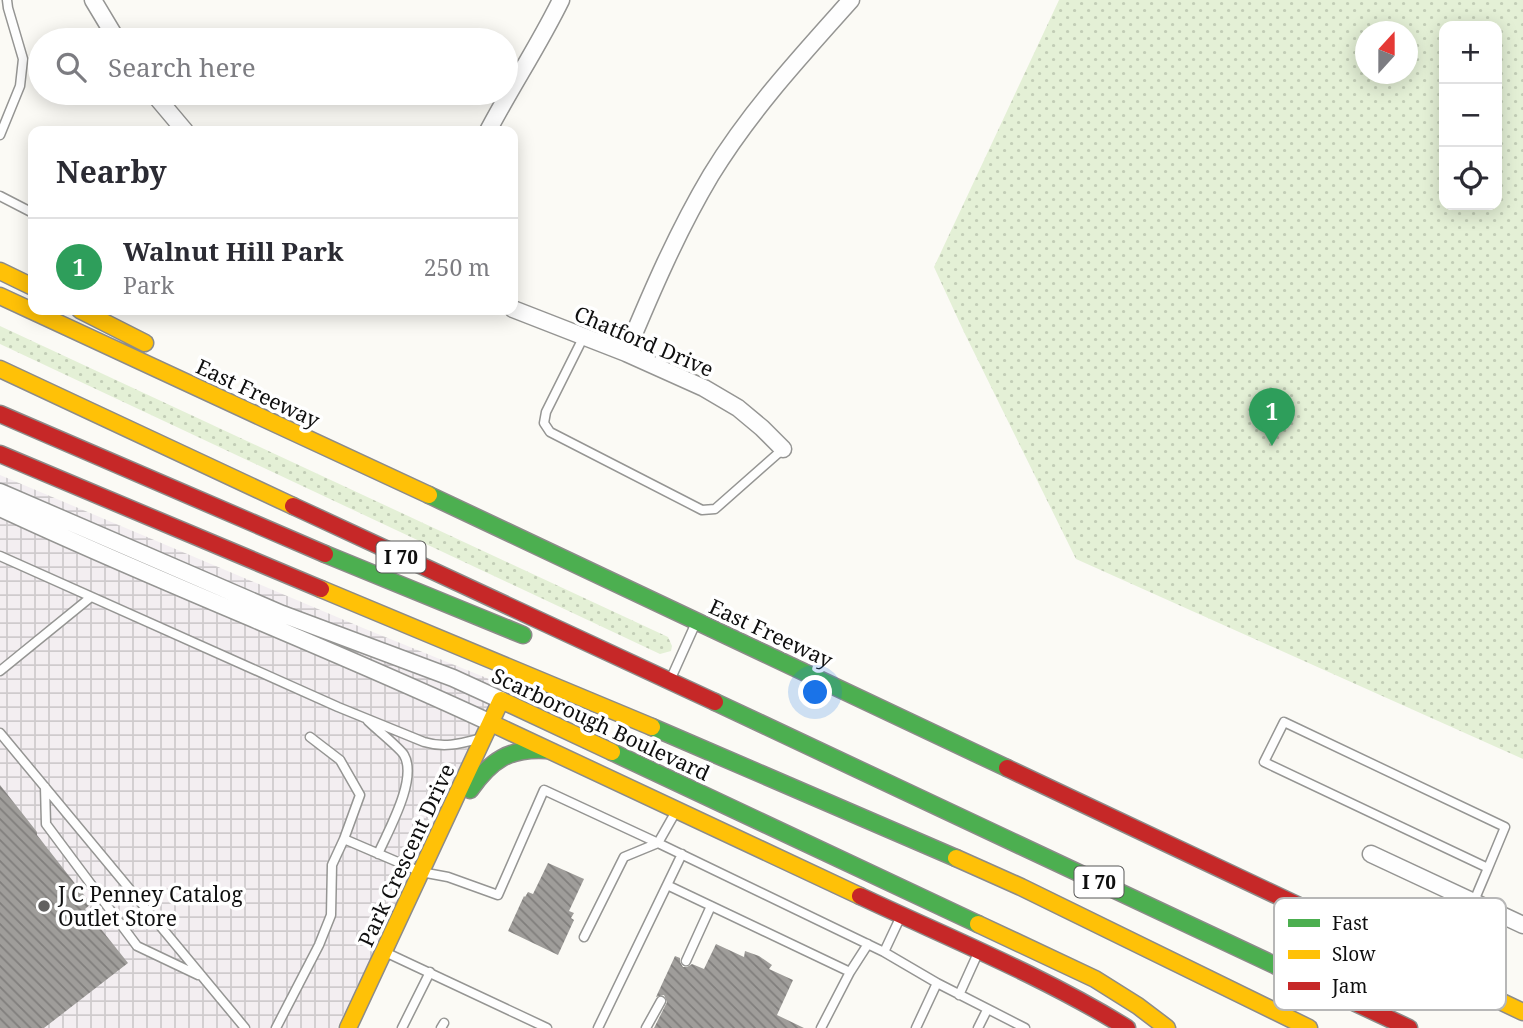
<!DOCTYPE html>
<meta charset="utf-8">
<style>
body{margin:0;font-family:"Noto Serif",serif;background:#f7f7f7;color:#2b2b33}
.controls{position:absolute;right:21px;top:21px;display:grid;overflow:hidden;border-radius:14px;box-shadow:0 4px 18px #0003}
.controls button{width:63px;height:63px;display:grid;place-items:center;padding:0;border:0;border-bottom:2px solid #e1e1e2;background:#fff;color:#2b2b33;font:35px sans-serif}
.compass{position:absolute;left:1355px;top:21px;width:63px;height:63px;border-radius:50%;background:#fff;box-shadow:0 4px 18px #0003;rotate:21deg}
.you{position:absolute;left:816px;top:693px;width:24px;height:24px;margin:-18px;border:5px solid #fff;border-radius:50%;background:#1a73e8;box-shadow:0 0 0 10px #1a73e833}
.badge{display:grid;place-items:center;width:46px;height:46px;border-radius:50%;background:#2563eb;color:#fff;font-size:23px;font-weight:700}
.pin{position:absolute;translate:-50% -58px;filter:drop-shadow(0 2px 4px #0008)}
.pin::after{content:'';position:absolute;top:37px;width:24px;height:21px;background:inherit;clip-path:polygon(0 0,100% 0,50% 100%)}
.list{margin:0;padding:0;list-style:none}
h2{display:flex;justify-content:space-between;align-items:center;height:91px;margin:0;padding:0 28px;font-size:30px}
h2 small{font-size:23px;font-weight:400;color:#7c7c81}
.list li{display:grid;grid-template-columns:46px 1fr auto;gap:21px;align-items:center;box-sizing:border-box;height:98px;padding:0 28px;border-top:2px solid #e1e1e2}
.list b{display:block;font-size:26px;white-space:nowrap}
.list p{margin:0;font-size:23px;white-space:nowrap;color:#7c7c81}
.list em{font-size:23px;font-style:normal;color:#7c7c81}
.icon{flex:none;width:38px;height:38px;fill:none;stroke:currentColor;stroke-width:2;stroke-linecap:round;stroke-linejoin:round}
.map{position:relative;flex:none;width:1523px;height:1028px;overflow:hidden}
.search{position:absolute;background:#fff;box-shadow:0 4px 18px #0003;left:28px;top:28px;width:490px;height:77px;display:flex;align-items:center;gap:18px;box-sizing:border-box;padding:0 24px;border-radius:38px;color:#7c7c81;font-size:26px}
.panel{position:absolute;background:#fff;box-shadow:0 4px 18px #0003;left:28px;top:126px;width:490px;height:189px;border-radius:14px}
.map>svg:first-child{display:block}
.industrial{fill:url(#industrial-grid)}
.green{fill:url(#green-dots);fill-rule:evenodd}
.building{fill:url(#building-back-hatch)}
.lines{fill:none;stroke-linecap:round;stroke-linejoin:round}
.lane-casing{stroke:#959593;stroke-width:11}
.street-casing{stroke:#959593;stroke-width:19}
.fast-casing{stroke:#8c8b89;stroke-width:19}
.slow-casing{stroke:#8c8b89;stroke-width:19}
.jam-casing{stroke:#8c8b89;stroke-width:19}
.lane{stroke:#fefefe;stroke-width:8}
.street{stroke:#fefefe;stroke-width:16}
.fast{stroke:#4caf50;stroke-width:16}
.slow{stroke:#ffc107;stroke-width:16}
.jam{stroke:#c62828;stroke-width:16}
.poi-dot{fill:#626160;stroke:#fff;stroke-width:2.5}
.labels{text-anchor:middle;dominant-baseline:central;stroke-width:7;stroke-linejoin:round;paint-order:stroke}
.shield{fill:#fff;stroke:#575757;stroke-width:2}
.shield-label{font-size:19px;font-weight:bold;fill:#0f0f0f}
.street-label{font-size:21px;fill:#0f0f0f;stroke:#fff}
.poi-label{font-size:21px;fill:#0f0f0f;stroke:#fff;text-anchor:start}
.key{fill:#fff;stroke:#b7b7b7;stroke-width:2}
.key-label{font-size:19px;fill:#0f0f0f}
</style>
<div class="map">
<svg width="1523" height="1028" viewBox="0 0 1523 1028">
<defs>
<pattern id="industrial-grid" width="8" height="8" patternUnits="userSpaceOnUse" patternTransform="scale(1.75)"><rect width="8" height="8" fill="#f3eef1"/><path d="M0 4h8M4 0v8" fill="none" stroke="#cfcbcd"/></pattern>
<pattern id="green-dots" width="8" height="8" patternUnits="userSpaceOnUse" patternTransform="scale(1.75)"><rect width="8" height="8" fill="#e4f0d6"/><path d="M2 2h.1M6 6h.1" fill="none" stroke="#c2cdb6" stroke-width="1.8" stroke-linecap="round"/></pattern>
<pattern id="building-back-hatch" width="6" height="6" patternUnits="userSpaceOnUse" patternTransform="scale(1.75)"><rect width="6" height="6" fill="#9f9d9a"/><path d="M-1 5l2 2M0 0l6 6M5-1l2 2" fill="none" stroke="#807e7c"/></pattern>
</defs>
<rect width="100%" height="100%" fill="#fbfaf5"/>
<!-- industrial -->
<path class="industrial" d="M0 475 363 628 504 685 337 1028H0Z"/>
<!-- green -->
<path class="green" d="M1059 0H1523V759L1076 559 964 332 934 267ZM1444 26H1497V205H1444ZM1366 32H1408V74H1366Z
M0 326 668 637 672 646 671 651 660 654 0 344Z"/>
<!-- building -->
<path class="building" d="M0 785 37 832V835L91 904 85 909 128 963 44 1028H0Z
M548 863 584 879 569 911 574 913 571 918 574 920 558 955 508 931 524 896 525 897 528 892 533 894Z
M716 944 744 957 745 951 759 956 772 965 769 969 793 980 777 1015 804 1028H654L667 1002 664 995 656 997 675 956 680 958V962L683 967H687L692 964 704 969Z"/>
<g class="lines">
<defs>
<path id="lane" d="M0 135 20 86 23 59 8 8 7 0
M0 196 33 213
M583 338 546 412 544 423 550 432 702 510 715 509 783 449
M0 556 338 707 424 742C444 748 459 744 478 739
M0 671 91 597
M672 676 694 627
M368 721C376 729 400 748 404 755 418 779 388 831 378 854
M0 733 245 1028
M310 737 340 760 360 795 344 839
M45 787 46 824 137 946 198 975
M675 813 658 843 884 952 937 983 916 1028
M667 885 850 972
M1474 901 1488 868 1264 762 1284 722 1505 827 1488 868
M584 937 624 857 658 843
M884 952 900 918
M387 953 547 1028
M686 961 711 906
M937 983 1025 1028
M959 995 978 953
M276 1028 319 945 331 915 332 865 344 839 421 872 448 877 498 895 544 790 658 843
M402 1028 430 972
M441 1028 444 1023
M598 1028 682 854
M646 1028 661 1001
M821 1028 850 972 868 944
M978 1028 987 1010"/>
<path id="street" d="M93 0 117 40
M153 93 185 131
M488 131C511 87 539 45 561 0
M513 309 626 353 704 388 738 408 762 428 783 449
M626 353C651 293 677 232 711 175 750 111 801 56 851 0
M0 492 282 614 453 678 501 700
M0 508C162 584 329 647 491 723
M1371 854 1523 925"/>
<path id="fast" d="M429 495 1007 768
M325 554 523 635
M715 702 1317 985
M652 727 956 858
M612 752 978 924
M470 790C491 760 509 748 546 750"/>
<path id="slow" d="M0 271 33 287
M0 296 429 495
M80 310 145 343
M0 369 293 506
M321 589 652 727
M491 723 860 896
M956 858 1021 887 1309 1028
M978 924 1095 979 1138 1006 1167 1028
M1439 972 1523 1012
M348 1028 501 700 612 752"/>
<path id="jam" d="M0 414 325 554
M0 454 321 589
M293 506 715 702
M1007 768 1439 972
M860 896C949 938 1043 976 1127 1028
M1317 985 1409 1028"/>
</defs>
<!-- lane casing -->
<use href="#lane" class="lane-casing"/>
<!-- street casing -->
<use href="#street" class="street-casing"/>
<!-- fast casing -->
<use href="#fast" class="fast-casing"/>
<!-- slow casing -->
<use href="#slow" class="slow-casing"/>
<!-- jam casing -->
<use href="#jam" class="jam-casing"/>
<!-- lane -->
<use href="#lane" class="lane"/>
<!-- street -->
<use href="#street" class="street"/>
<!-- fast -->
<use href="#fast" class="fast"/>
<!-- slow -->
<use href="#slow" class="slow"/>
<!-- jam -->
<use href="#jam" class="jam"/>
</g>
<!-- markers -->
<circle class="poi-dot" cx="44" cy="906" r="7"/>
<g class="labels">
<!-- shield labels -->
<g class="shield">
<rect x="376.5" y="541.5" width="49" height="31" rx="5"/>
<rect x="1074.5" y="866.5" width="49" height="31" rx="5"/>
</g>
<g class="shield-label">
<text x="401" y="557">I 70</text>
<text x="1099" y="882">I 70</text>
</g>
<!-- street labels -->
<g class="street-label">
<text transform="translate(644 341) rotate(23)">Chatford Drive</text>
<text transform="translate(258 393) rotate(25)">East Freeway</text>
<text transform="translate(771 633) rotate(25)">East Freeway</text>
<text transform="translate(601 724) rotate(25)">Scarborough Boulevard</text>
<text transform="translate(406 855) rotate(-65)">Park Crescent Drive</text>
</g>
<!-- poi labels -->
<g class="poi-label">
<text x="58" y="894">J C Penney Catalog<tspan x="58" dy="24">Outlet Store</tspan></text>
</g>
</g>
<!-- legend -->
<rect x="1274" y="898" width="232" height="112" rx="10" class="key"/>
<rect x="1288" y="919" width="32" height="8" fill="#4caf50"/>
<rect x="1288" y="950" width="32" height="9" fill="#ffc107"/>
<rect x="1288" y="982" width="32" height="8" fill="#c62828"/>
<g class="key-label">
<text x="1332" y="930">Fast</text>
<text x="1332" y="961">Slow</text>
<text x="1332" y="993">Jam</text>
</g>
</svg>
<div class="controls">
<button>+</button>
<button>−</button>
<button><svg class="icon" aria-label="locate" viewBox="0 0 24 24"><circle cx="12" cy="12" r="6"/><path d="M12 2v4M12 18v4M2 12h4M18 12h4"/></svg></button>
</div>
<svg class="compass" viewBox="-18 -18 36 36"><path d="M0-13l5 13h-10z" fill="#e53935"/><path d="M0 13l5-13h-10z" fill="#7c7c81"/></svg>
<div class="you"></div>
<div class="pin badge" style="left:1272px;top:446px;background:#2e9e5b">1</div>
<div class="search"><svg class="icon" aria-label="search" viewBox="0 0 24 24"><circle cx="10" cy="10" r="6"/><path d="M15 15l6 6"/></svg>Search here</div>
<section class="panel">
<h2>Nearby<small></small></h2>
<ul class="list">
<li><span class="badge" style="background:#2e9e5b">1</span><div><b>Walnut Hill Park</b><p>Park</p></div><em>250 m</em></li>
</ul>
</section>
</div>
